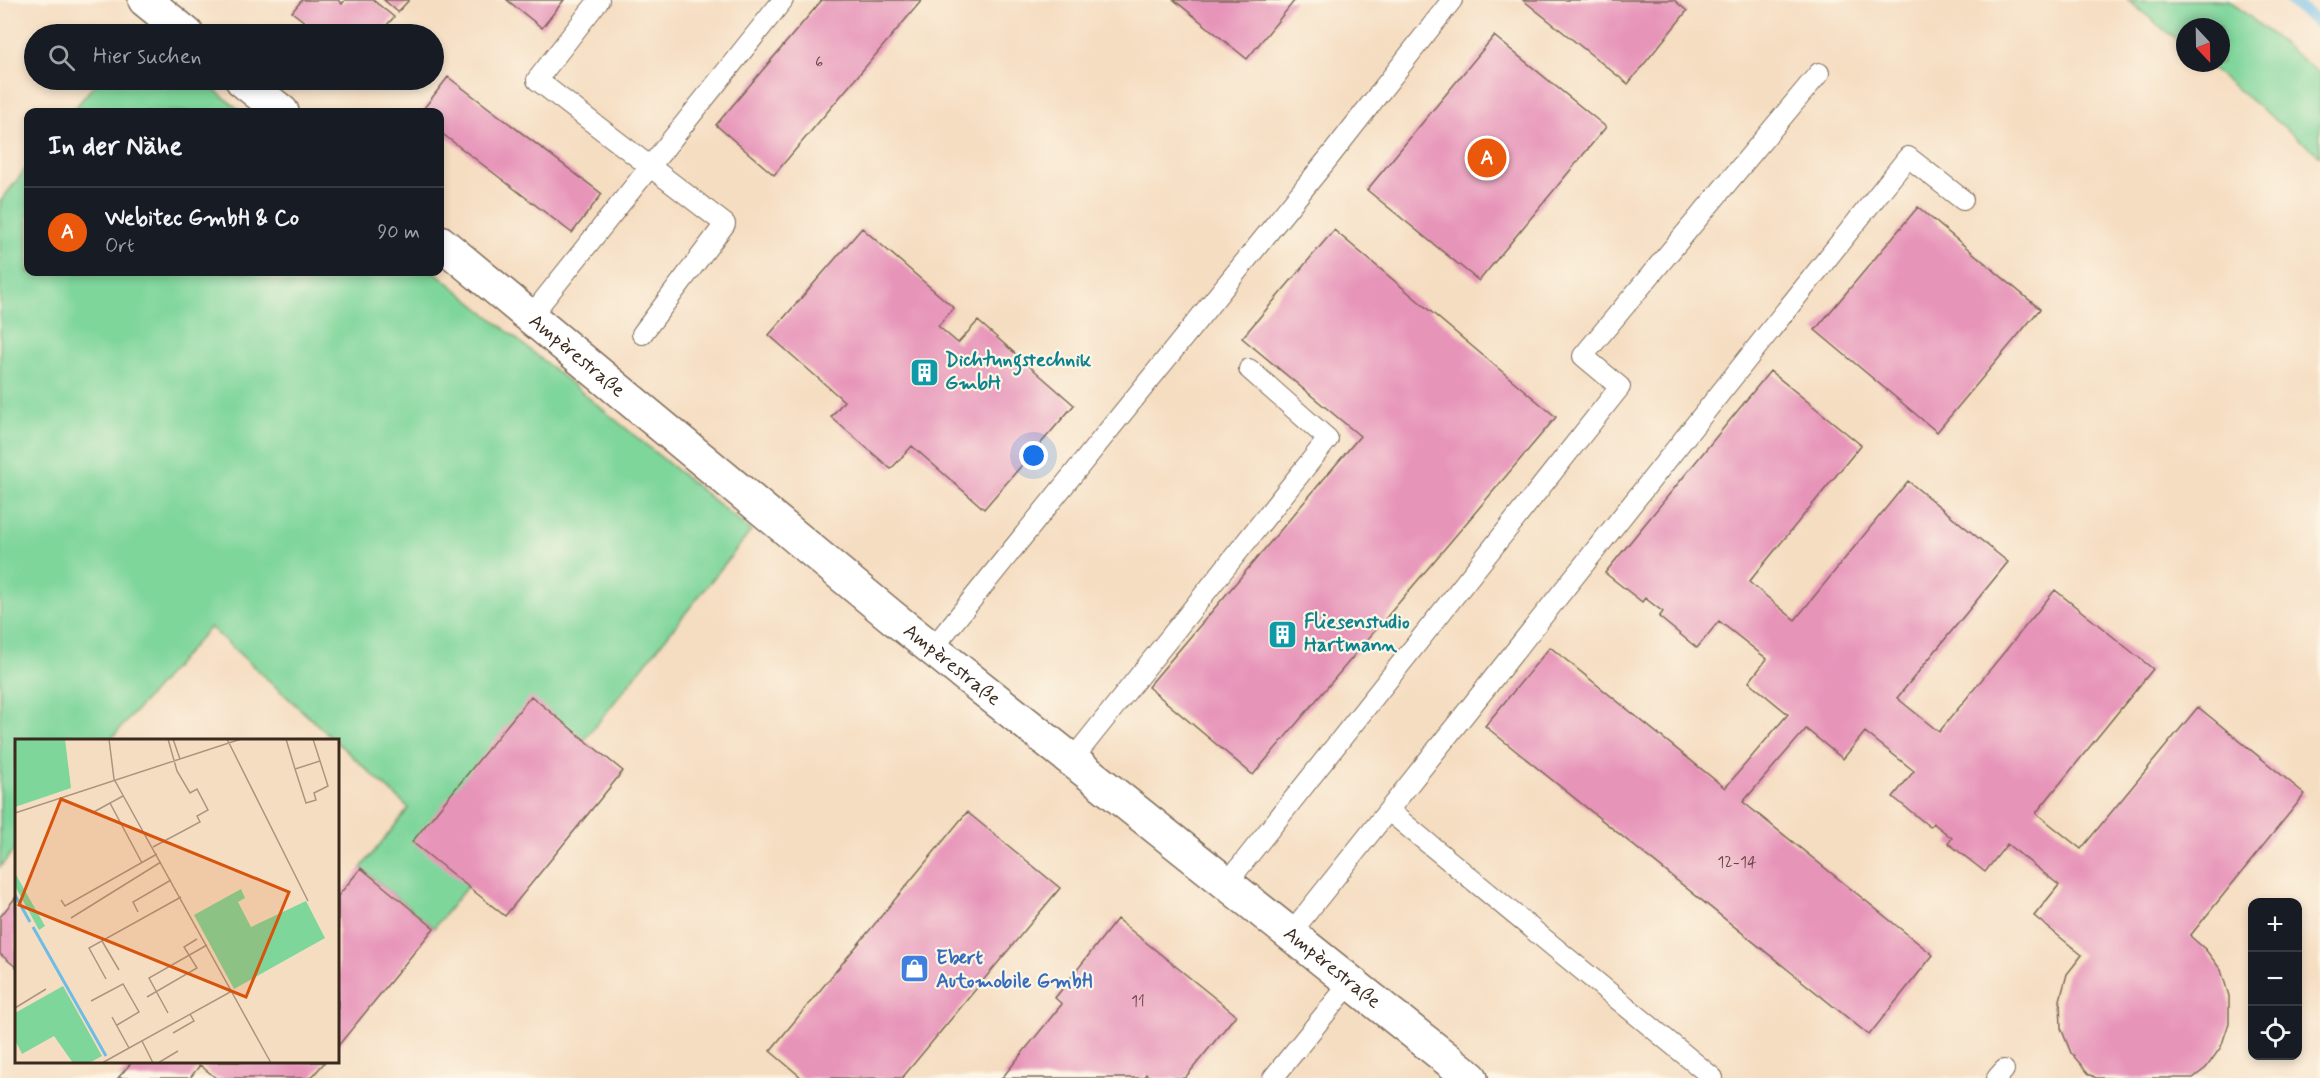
<!DOCTYPE html>
<html lang="de">
<meta charset="utf-8">
<style>
body{margin:0;font-family:Mynerve,sans-serif;background:#20242c;color:#f1f3f6}
.controls{position:absolute;right:18px;bottom:18px;display:grid;overflow:hidden;border-radius:12px;box-shadow:0 3px 9px #0003}
.controls button{width:54px;height:54px;display:grid;place-items:center;padding:0;border:0;border-bottom:2px solid #363941;background:#171b24;color:#f1f3f6;font:30px sans-serif}
.compass{position:absolute;left:2176px;top:18px;width:54px;height:54px;border-radius:50%;background:#171b24;box-shadow:0 3px 9px #0003;rotate:158deg}
.you{position:absolute;left:1034px;top:456px;width:21px;height:21px;margin:-15px;border:4px solid #fff;border-radius:50%;background:#1a73e8;box-shadow:0 0 0 9px #1a73e833}
.badge{display:grid;place-items:center;width:39px;height:39px;border-radius:50%;background:#ea580c;color:#fff;font-size:20px;font-weight:700}
.pin{position:absolute;translate:-50% -50%;border:3px solid #fff;box-shadow:0 2px 6px #0006}
.list{margin:0;padding:0;list-style:none}
h2{display:flex;justify-content:space-between;align-items:center;height:78px;margin:0;padding:0 24px;font-size:26px}
h2 small{font-size:20px;font-weight:400;color:#9ea1a6}
.list li{display:grid;grid-template-columns:39px 1fr auto;gap:18px;align-items:center;box-sizing:border-box;height:90px;padding:0 24px;border-top:2px solid #363941}
.list b{display:block;font-size:22px;white-space:nowrap}
.list p{margin:0;font-size:20px;white-space:nowrap;color:#9ea1a6}
.list em{font-size:20px;font-style:normal;color:#9ea1a6}
.icon{flex:none;width:33px;height:33px;fill:none;stroke:currentColor;stroke-width:2;stroke-linecap:round;stroke-linejoin:round}
.map{position:relative;flex:none;width:2320px;height:1078px;overflow:hidden}
.search{position:absolute;background:#171b24;box-shadow:0 3px 9px #0003;left:24px;top:24px;width:420px;height:66px;display:flex;align-items:center;gap:15px;box-sizing:border-box;padding:0 21px;border-radius:33px;color:#9ea1a6;font-size:22px}
.panel{position:absolute;background:#171b24;box-shadow:0 3px 9px #0003;left:24px;top:108px;width:420px;height:168px;border-radius:12px}
.map>svg:first-child{display:block}
.green{fill:#7fd69b;stroke:#5d805c;stroke-width:1.5}
.lines{fill:none;stroke-linecap:round;stroke-linejoin:round}
.stream{stroke:#6dbce7;stroke-width:12}
.building{fill:#e794b9}
.lane-casing{stroke:#7c6957;stroke-width:22}
.street-casing{stroke:#7c6957;stroke-width:36}
.lane{stroke:#fff;stroke-width:20}
.street{stroke:#fff;stroke-width:33}
.labels{text-anchor:middle;dominant-baseline:central;stroke-width:4.5;stroke-linejoin:round;paint-order:stroke}
.number-label{font-size:16px;fill:#664445}
.street-label{font-size:20px;fill:#3b2a1e;stroke:#fcf5e5}
.culture-label{font-size:20px;font-weight:bold;fill:#0d838f;stroke:#fcf5e5;text-anchor:start}
.shop-label{font-size:20px;font-weight:bold;fill:#366cbe;stroke:#fcf5e5;text-anchor:start}
.inset-river{fill:none;stroke:#6dbce7;stroke-width:3}
.inset-road{fill:none;stroke:#ab9580;stroke-width:1.5}
.view{fill:#d7540e;fill-opacity:0.15;stroke:#d7540e;stroke-width:3}
.inset-edge{fill:none;stroke:#3b2a1e;stroke-width:3}
</style>
<div class="map">
<svg width="2320" height="1078" viewBox="0 0 2320 1078">
<rect width="100%" height="100%" fill="#fcf5e5"/>
<filter id="ink" filterUnits="userSpaceOnUse"><feTurbulence type="fractalNoise" baseFrequency=".0167" numOctaves="2"/><feDisplacementMap in="SourceGraphic" scale="12" xChannelSelector="R" yChannelSelector="G"/><feConvolveMatrix kernelMatrix="1 2 1 2 8 2 1 2 1" color-interpolation-filters="sRGB"/></filter>
<filter id="wash" filterUnits="userSpaceOnUse"><feTurbulence type="fractalNoise" baseFrequency=".008" numOctaves="4" result="noise"/><feDisplacementMap in="SourceGraphic" scale="24" xChannelSelector="R" yChannelSelector="G"/><feGaussianBlur stdDeviation="1.35" result="paint"/><feColorMatrix in="noise" values="0 0 0 0 0 0 0 0 0 0 0 0 0 0 0 0 0 1.4 0 .05"/><feComposite in="paint" operator="in"/></filter>
<g filter="url(#wash)">
<rect width="100%" height="100%" fill="#f5ddc1"/>
<!-- green -->
<path class="green" d="M2128 0H2229L2320 74V156L2205 63H2221V27H2185V47Z
M98 80H202L242 112H72Z
M28 166V272H435L751 531 434 928 361 868 409 808 210 627 110 740H16V848L0 867V202Z"/>
<g class="lines">
<!-- stream -->
<path class="stream" d="M2290 0 2320 24"/>
</g>
<g id="blocks">
<!-- building -->
<path class="building" d="M302 0H338L342 4 345 0H373L394 17 379 34H320L292 12Z
M384 0H409L398 12Z
M507 0H564L542 28Z
M822 0H922L774 175 716 125Z
M1174 0H1295L1247 59Z
M1523 0H1674L1687 11 1628 84Z
M1494 36 1606 127 1479 281 1367 190Z
M448 77 602 194 572 233 440 132V112H421Z
M1918 207 2040 309 1937 432 1815 330Z
M862 228 954 308 938 326 958 343 978 321 1074 405 984 509 912 446 891 469 831 417 844 401 769 335Z
M1334 230 1556 417 1253 775 1148 687 1360 436 1242 338Z
M1770 371 1861 445 1749 582 1795 620 1908 481 2008 562 1897 698 1939 732 2055 590 2153 669 2036 813 2081 849 2198 707 2305 794 2190 936 2205 949 2221 970 2229 996V1023L2221 1047 2206 1068 2193 1078H2096L2089 1074 2071 1053 2061 1028 2060 1000 2067 974 2082 955 2034 916 2059 885 2007 844 1985 872 1948 843 1952 838 1933 823 1930 827 1893 797 1914 771 1865 732 1843 759 1806 729 1743 802 1933 955 1869 1035 1485 726 1550 647 1725 788 1788 714 1749 682 1767 659 1719 621 1697 648 1659 617 1663 612 1645 598 1642 602 1605 573Z
M531 696 623 771 505 916 412 842Z
M967 812 1060 888 902 1078H802L770 1051Z
M361 868 434 928 338 1046V896Z
M16 897V967L0 954V917Z
M1117 919 1236 1015 1185 1078H1151L1146 1074 1143 1078H1002L1062 1004 1055 998Z
M132 1062H325L311 1078H216L200 1065 190 1078H118Z"/>
</g>
</g>
<g filter="url(#ink)">
<use href="#blocks" fill-opacity="0" stroke="#7c6957" stroke-width="1.5"/>
<g class="lines">
<defs>
<path id="lane" d="M599 0 537 80 725 224 642 334
M530 317 783 0
M932 649 1331 155 1452 0
M1072 760 1328 439 1249 369
M1389 811 1713 1078
M1227 883 1620 387 1583 356 1819 73
M1290 934 1908 157 1963 200
M1273 1078 1351 982
M1997 1078 2004 1070"/>
<g id="street">
<path d="M145 0 187 34"/>
<path d="M242 80 282 112"/>
<path id="s1" d="M440 242 891 616 1471 1078"/>
</g>
</defs>
<!-- lane casing -->
<use href="#lane" class="lane-casing"/>
<!-- street casing -->
<use href="#street" class="street-casing"/>
<!-- lane -->
<use href="#lane" class="lane"/>
<!-- street -->
<use href="#street" class="street"/>
</g>
</g>
<!-- icons -->
<defs>
<symbol id="building-square" viewBox="-11 -11 22 22"><rect x="-9" y="-9" width="18" height="18" rx="4" fill="#0f9aa8" stroke="#fcf5e5"/><path d="M-4-6H4V6H1V3H-1V6H-4ZM-2.5-4.3h1.7v1.8h-1.7ZM.8-4.3h1.7v1.8H.8ZM-2.5-1h1.7V.8h-1.7ZM.8-1h1.7V.8H.8Z" fill="#fff"/></symbol>
<symbol id="shop-square" viewBox="-11 -11 22 22"><rect x="-9" y="-9" width="18" height="18" rx="4" fill="#3f7fe0" stroke="#fcf5e5"/><path d="M-5-2.5h2.3a2.7 3.5 0 0 1 5.4 0H5L5.5 6h-11ZM-1.5-2.5h3a1.5 2.3 0 0 0-3 0Z" fill="#fff"/></symbol>
</defs>
<g fill-rule="evenodd">
<use href="#building-square" x="908" y="356" width="33" height="33"/>
<use href="#building-square" x="1266" y="618" width="33" height="33"/>
<use href="#shop-square" x="898" y="952" width="33" height="33"/>
</g>
<g class="labels">
<!-- number labels -->
<g class="number-label">
<text x="819" y="62">6</text>
<text x="1737" y="862">12-14</text>
<text x="1138" y="1001">11</text>
</g>
<!-- street labels -->
<g class="street-label">
<text stroke="none"><textPath href="#s1" startOffset="178">Ampèrestraße</textPath></text>
<text stroke="none"><textPath href="#s1" startOffset="664">Ampèrestraße</textPath></text>
<text stroke="none"><textPath href="#s1" startOffset="1150">Ampèrestraße</textPath></text>
</g>
<!-- culture labels -->
<g class="culture-label">
<text x="945" y="360">Dichtungstechnik<tspan x="945" dy="23">GmbH</tspan></text>
<text x="1304" y="622">Fliesenstudio<tspan x="1304" dy="23">Hartmann</tspan></text>
</g>
<!-- shop labels -->
<g class="shop-label">
<text x="936" y="958">Ebert<tspan x="936" dy="23">Automobile GmbH</tspan></text>
</g>
</g>
<!-- overview -->
<g transform="translate(15 739)">
<rect width="324" height="324" fill="#f5ddc1"/>
<path d="M0 0H50L56 49 0 68ZM0 134 30 187 24 191 0 147ZM226 150 230 159 223 163 236 188 291 162 310 199 219 250 179 176ZM48 247 87 317 74 324H58L39 297 7 315 0 301V274Z" fill="#7fd69b"/>
<path class="inset-river" d="M0 156 15 183M18 188 91 317"/>
<path class="inset-road" d="M94 0 99 40 256 324M158 0 165 20M212 0 293 162M271 0 280 30M298 0 313 47 299 54 301 61 291 64 280 30 305 22M108 57 95 64 127 124M0 74 226 0M77 74 95 64M138 108 185 83 182 77 193 71 182 50 175 54 162 32 153 0M46 161 50 167 142 115M123 173 118 163 156 141M56 179 146 123M87 202 104 231M91 240 74 209 166 158M132 258 182 229 169 208 182 200M76 262 108 245 124 273 102 286M0 269 31 250M153 274 134 239 192 206M97 278 114 309M158 294 179 282 175 275M127 302 138 324M87 324 217 252M143 324 163 312"/>
<path class="view" d="M46 60 274 153 231 258 4 166Z"/>
<rect width="324" height="324" class="inset-edge"/>
</g>
</svg>
<div class="controls">
<button>+</button>
<button>−</button>
<button><svg class="icon" aria-label="locate" viewBox="0 0 24 24"><circle cx="12" cy="12" r="6"/><path d="M12 2v4M12 18v4M2 12h4M18 12h4"/></svg></button>
</div>
<svg class="compass" viewBox="-18 -18 36 36"><path d="M0-13l5 13h-10z" fill="#e53935"/><path d="M0 13l5-13h-10z" fill="#9ea1a6"/></svg>
<div class="you"></div>
<div class="pin badge" style="left:1487px;top:158px">A</div>
<div class="search"><svg class="icon" aria-label="search" viewBox="0 0 24 24"><circle cx="10" cy="10" r="6"/><path d="M15 15l6 6"/></svg>Hier suchen</div>
<section class="panel">
<h2>In der Nähe<small></small></h2>
<ul class="list">
<li><span class="badge">A</span><div><b>Webitec GmbH &amp; Co</b><p>Ort</p></div><em>90 m</em></li>
</ul>
</section>
</div>
